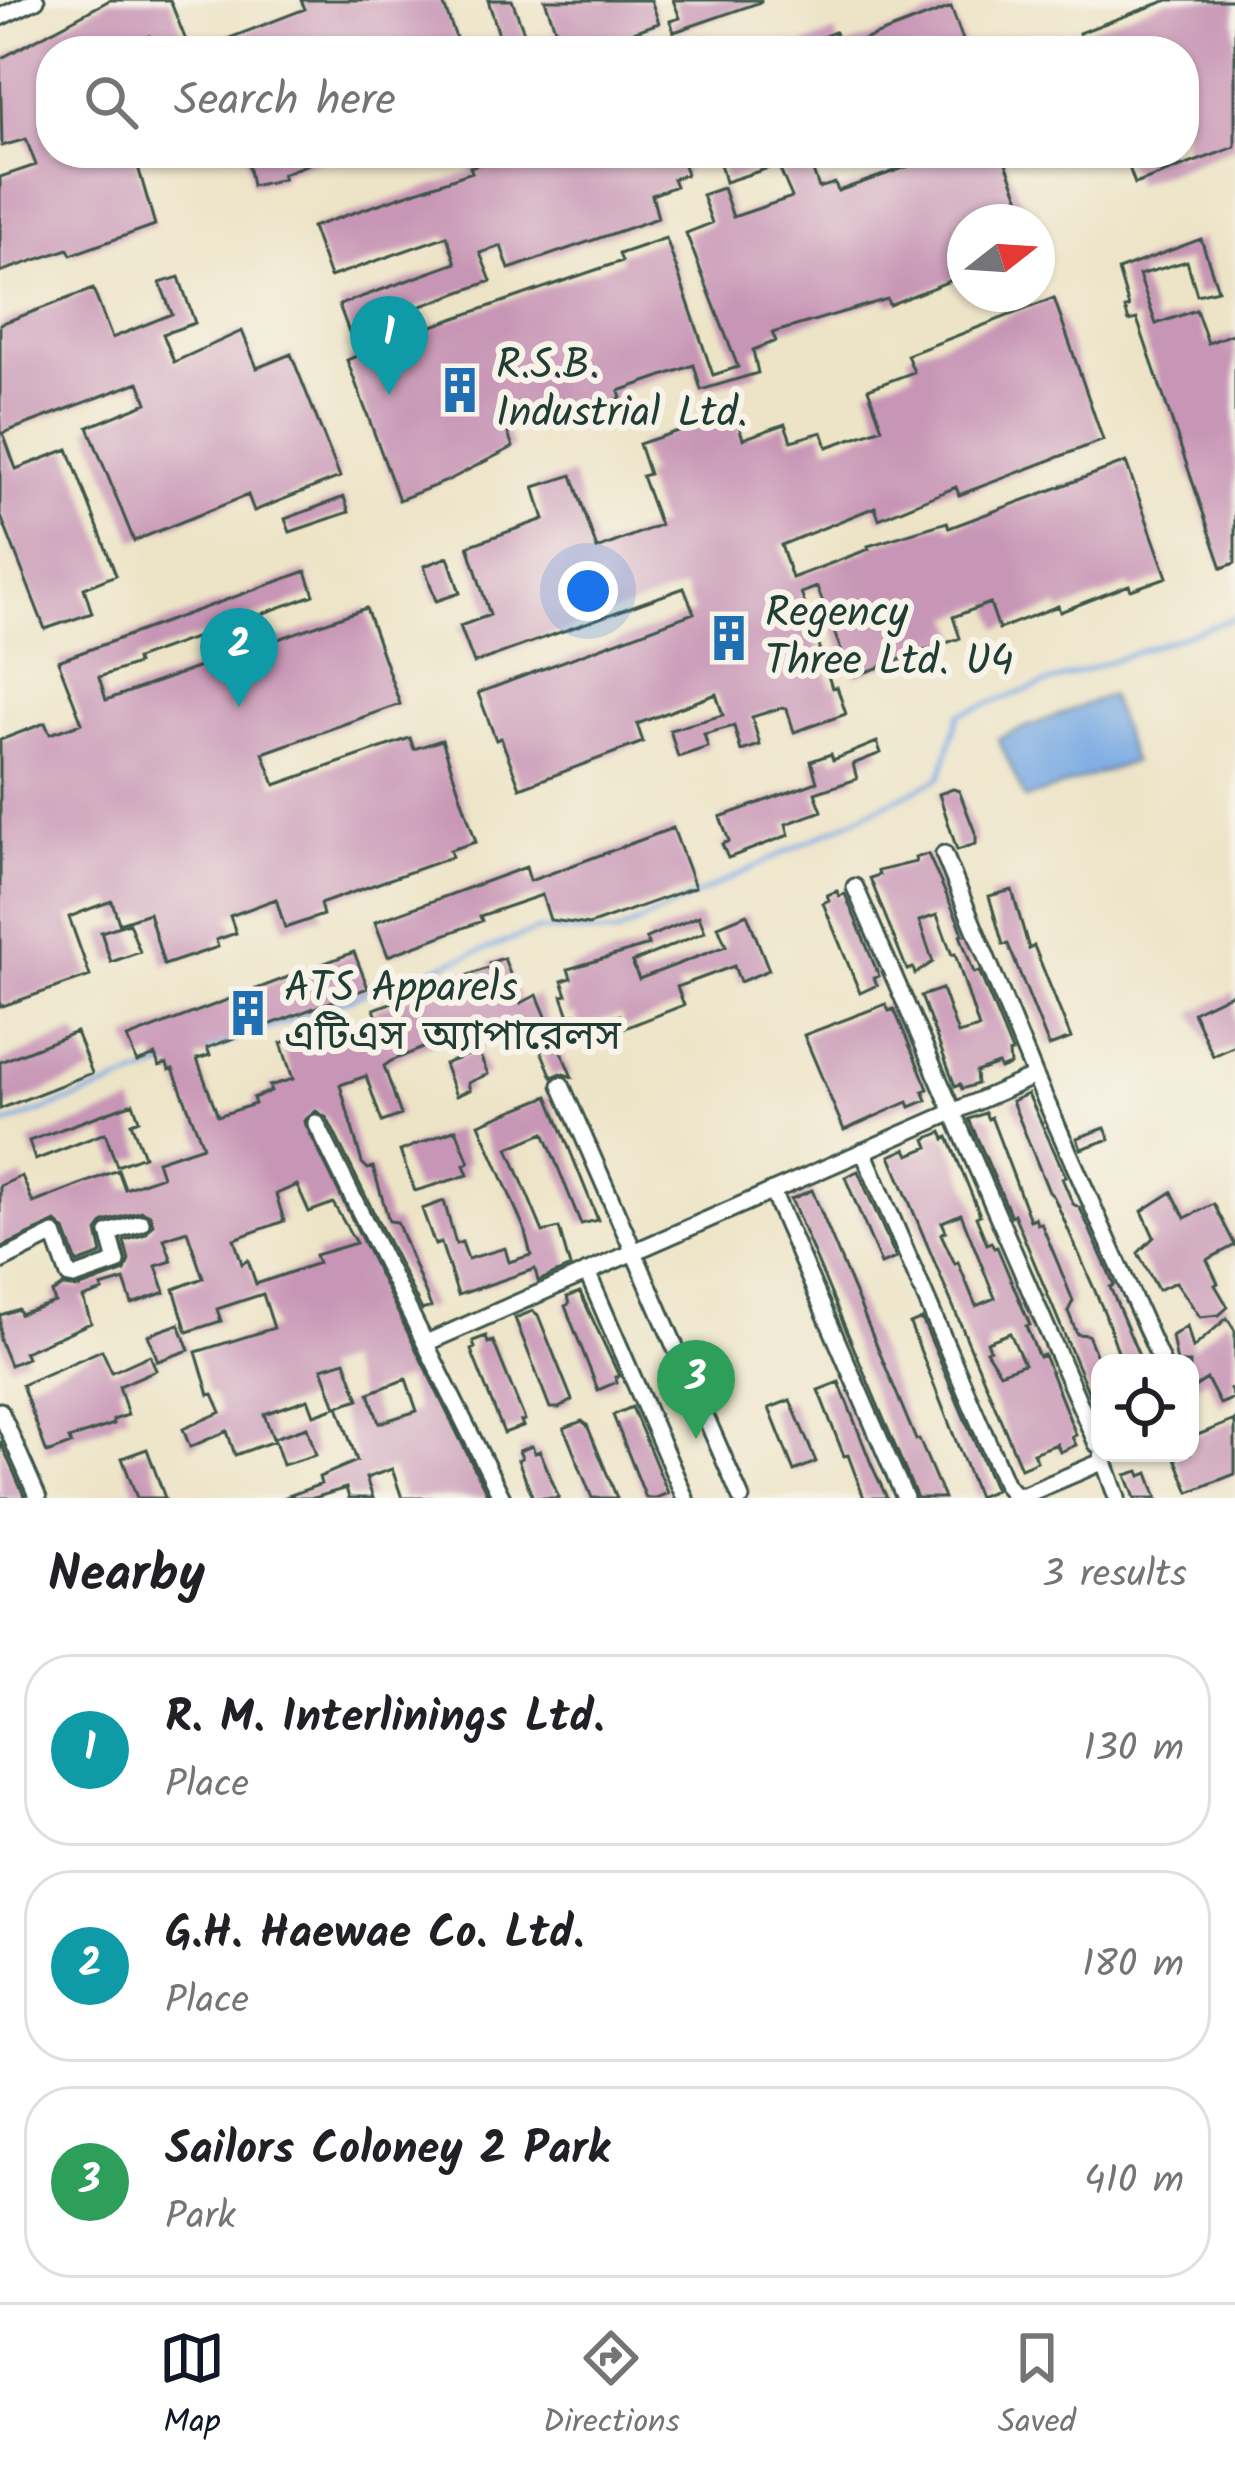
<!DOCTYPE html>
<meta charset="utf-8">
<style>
body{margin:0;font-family:Kalam,"Noto Sans Bengali",sans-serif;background:#f6f6f6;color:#202124}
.controls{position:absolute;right:36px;bottom:36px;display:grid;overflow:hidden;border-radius:24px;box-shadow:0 3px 9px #0004}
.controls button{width:108px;height:108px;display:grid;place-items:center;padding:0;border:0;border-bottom:3px solid #e0e0e0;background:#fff;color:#202124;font:60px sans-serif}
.compass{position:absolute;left:947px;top:204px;width:108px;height:108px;border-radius:50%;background:#fff;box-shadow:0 3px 9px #0004;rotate:73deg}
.you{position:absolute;left:588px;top:591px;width:42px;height:42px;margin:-30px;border:9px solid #fff;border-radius:50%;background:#1a73e8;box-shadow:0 0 0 18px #1a73e833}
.badge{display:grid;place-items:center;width:78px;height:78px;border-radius:50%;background:#111827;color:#fff;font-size:39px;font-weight:700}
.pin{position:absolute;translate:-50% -99px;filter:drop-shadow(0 3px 6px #0008)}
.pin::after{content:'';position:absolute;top:63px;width:42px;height:36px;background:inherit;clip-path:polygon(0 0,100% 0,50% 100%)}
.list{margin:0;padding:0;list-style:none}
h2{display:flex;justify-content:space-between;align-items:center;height:156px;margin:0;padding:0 48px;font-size:51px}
h2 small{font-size:39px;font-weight:400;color:#757577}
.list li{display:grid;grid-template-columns:78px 1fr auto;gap:36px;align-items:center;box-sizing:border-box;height:192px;margin:0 24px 24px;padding:0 24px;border:3px solid #e0e0e0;border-radius:48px}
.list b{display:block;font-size:45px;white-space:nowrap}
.list p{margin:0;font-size:39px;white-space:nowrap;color:#757577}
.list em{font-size:39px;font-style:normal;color:#757577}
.icon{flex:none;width:66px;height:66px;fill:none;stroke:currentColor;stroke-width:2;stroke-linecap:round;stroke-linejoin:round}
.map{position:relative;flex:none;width:1235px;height:1498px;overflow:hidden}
.search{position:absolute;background:#fff;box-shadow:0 3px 9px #0004;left:36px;right:36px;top:36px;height:132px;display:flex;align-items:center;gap:30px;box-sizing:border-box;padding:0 42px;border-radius:48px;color:#757577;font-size:45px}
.sheet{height:804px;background:#fff}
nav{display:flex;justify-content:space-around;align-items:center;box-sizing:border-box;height:168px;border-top:3px solid #e0e0e0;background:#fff;font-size:33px;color:#757577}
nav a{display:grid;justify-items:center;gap:6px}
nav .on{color:#111827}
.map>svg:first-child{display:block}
.water{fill:#77a9e3;stroke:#4b738c;stroke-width:3}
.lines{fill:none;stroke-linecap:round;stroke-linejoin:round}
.stream{stroke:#77a9e3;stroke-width:4.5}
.building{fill:#c795b5;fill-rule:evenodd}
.minor-casing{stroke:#3e564a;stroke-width:21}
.minor{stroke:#fff;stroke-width:15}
.labels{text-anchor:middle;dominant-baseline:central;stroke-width:12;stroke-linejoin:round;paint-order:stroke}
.poi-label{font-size:42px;fill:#1f3d34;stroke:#f7f3e8;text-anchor:start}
</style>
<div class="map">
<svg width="1235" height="1498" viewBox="0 0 1235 1498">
<rect width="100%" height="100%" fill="#f7f3e8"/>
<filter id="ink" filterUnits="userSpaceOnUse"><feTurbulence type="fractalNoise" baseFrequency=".00833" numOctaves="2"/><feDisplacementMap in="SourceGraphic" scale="24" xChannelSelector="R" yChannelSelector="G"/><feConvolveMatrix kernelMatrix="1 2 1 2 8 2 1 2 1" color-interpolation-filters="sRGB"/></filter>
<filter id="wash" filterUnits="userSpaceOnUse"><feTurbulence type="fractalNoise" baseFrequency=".004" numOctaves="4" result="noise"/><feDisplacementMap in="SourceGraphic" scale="48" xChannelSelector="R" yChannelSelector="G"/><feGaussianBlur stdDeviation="2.7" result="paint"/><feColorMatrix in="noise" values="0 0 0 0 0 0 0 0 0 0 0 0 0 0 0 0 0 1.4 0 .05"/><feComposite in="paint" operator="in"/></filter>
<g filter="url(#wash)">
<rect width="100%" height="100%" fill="#ede4c7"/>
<!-- water -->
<path class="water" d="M1110 695 1133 762 1025 799 998 738Z"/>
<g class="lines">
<!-- stream -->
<path class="stream" d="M204 1052 538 930 615 934 940 778 959 714 1235 618
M0 1126 171 1064"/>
</g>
<g id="blocks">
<!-- building -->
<path class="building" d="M110 0H170L190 51H155L149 36 121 51H51V153H134L155 225 71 255 68 249 0 272V177L36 165 26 139 2 146 0 59Z
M301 0H442L461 51H196L305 9Z
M488 0H512L531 51H504Z
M545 0H651L659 23 579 51H563Z
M673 0H761V2L674 32 670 21 680 18Z
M1168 0H1235V147L1135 184 1124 153H1184V51H1085L1079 33Z
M951 7 967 51H786L835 32 840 49Z
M246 153H335V154L282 174 284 179 252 186Z
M476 153H680L687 174 673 179 676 186 652 195 658 218 509 269 501 246 480 253 491 281 349 332 339 305 456 263 447 236 330 277 312 227 472 172 470 167 479 164Z
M717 153H844L812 168 819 188 835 183 838 191 946 153H1002L1029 222H965V275L889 305 887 299 772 333 776 341 753 350 758 373 701 390 694 365 619 391 621 398 558 420 554 410 506 428 513 447 447 481 399 500 347 360 406 335 622 261 619 254 666 238 713 375 738 367 686 233 712 223 702 195 723 188 733 217 792 197 778 165 725 182Z
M1201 239 1218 290 1197 295 1187 261 1139 275 1156 324 1196 310 1208 343 1235 333V563L1222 568 1137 319 1129 321 1125 308 1129 307 1118 270Z
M179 277 195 323 163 334 174 362 242 331 257 368 291 354 340 477 254 511 248 495 134 541 88 427 147 403 139 382 3 433 16 469 68 449 116 575 84 588 92 613 45 629 0 514V324L93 289 112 338 172 314 160 283Z
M1054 298 1103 440 959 495 956 487 879 519 875 507 781 545 792 578 869 549 868 546 947 522 949 528 1126 462 1167 577 1131 590 1129 585 1060 612 1058 606 999 629 990 603 953 617 960 638 855 676 848 656 844 658 817 587 801 593 832 688 837 687 846 714 794 732 787 709 781 708 752 717 760 745 741 751 734 726 704 734 708 747 678 757 670 730 723 715 716 694 637 724 643 742 520 788 501 738 496 740 478 693 694 613 684 588 474 663 460 626 490 615 468 546 544 519 534 487 572 475 597 549 660 525 642 476 649 474 639 444 735 412 743 439 785 424 791 441 822 432 827 447 882 428 868 389 914 372 907 355Z
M344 497 349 512 290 532 285 519Z
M448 557 460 593 436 601 424 566Z
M306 571 314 595 136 659 137 664 99 677 106 700 366 608 400 704 263 753 275 785 410 738 414 749 442 740 476 842 450 850 452 857 320 904 323 915 285 928 276 899 230 916 236 933 216 940 218 947 164 965 149 913 119 923 112 901 92 908 69 917 90 976 0 1007V740L45 723 50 734 82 723 58 661Z
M877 742 881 753 853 764 857 779 815 793 822 811 786 824 789 835 728 858 722 844 729 841 720 817 817 782 811 761 831 754 833 760Z
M953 789 959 791 976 835V844L957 850 939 794Z
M673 828 695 887 589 925 550 920 542 895 480 916 482 921 388 956 375 922 526 867 530 881Z
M928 854 959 923 963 934 960 935 974 973 979 971 1012 1052 1009 1053 1010 1065 1000 1069 998 1064 976 1072 977 1084 962 1089 960 1084 955 1086 921 996 942 989 958 1034 979 1028 955 954 952 955 937 915 919 921 933 962 915 974 913 968 907 970 870 878 879 875 878 871 916 862 915 858Z
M1012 890 1029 949 1034 946 1071 1038 1049 1046 1008 944 1003 945 989 896Z
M837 891 839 896 845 894 879 976 874 978 877 985 860 993 823 903 829 900 827 895Z
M747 914 769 970 740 982 734 966 677 987 684 1005 625 1028 620 1015 579 1028 575 1014 569 1016 562 996 567 995 562 981 571 978 568 969 649 945 646 938 699 916 705 932 632 962 639 979 726 946 718 926Z
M129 923 140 952 111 962 101 932Z
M354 952 368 988 207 1048 210 1055 197 1059 218 1116 255 1104 253 1098 271 1091 269 1086 293 1079 281 1043 350 1019 359 1044 383 1035 374 1009 491 967 489 963 504 958 521 1003 537 995 572 1077 561 1073 552 1077 529 1022 474 1050 465 1027 436 1037 437 1042 391 1061 384 1066 401 1115 382 1122 366 1076 340 1085 362 1163 368 1169 373 1167 389 1221 397 1222 431 1307 422 1310 327 1118 316 1111 304 1121 489 1498H402L392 1469 366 1478 373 1498H349L346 1488 314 1498H283L321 1484 319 1477 357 1461 338 1406 359 1399 345 1361 322 1368 336 1407 314 1415 308 1399 264 1414 274 1441 235 1455 227 1431 190 1447 183 1429 221 1412 213 1394 209 1395 196 1352 274 1328 263 1294 217 1309 221 1321 187 1332 174 1289 203 1278 187 1231 164 1239 172 1261 156 1266 165 1292 132 1304 124 1280 101 1287 103 1291 83 1298 91 1323 24 1352 27 1358 10 1365 0 1340V1315L18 1309 20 1314 55 1302 52 1293 63 1286 78 1288 125 1271 129 1260 124 1241 146 1234 153 1224 150 1215 142 1211 104 1222 97 1231 102 1254 77 1263 65 1230 56 1222 0 1248V1186L22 1176 33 1203 118 1170 125 1189 162 1176 157 1161 203 1146 173 1069 169 1070 167 1064 159 1066 155 1055 137 1062 127 1038ZM297 1185 309 1212 333 1203 356 1243 315 1255 318 1263 256 1284 248 1260 242 1264 234 1239 284 1221 276 1194ZM406 1379 417 1411 379 1423 369 1393Z
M1235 992V1046L1213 1056 1193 1012Z
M886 1004 889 1011 894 1009 928 1089 923 1091 927 1100 910 1107 908 1102 844 1130 804 1035Z
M76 1032 92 1073 0 1109V1062Z
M478 1051 488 1074 468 1083 470 1090 456 1096 444 1064Z
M1028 1094 1066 1177 1062 1178 1073 1204 1080 1208 1109 1273 1114 1285 1110 1287 1142 1363H1122L1105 1314 1054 1197 1049 1192 1012 1101Z
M548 1096 598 1220 581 1224 544 1133 508 1148 543 1232 559 1228 570 1267 538 1281 535 1269 458 1295 441 1243 435 1245 422 1209 444 1201 456 1244 462 1242 468 1259 505 1248 509 1262 531 1255 524 1228 479 1124Z
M133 1103 139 1120 131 1123 144 1156 117 1166 105 1133 35 1160 29 1141Z
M985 1113 988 1119 991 1117 1030 1220 1035 1218 1037 1224 1041 1223 1059 1266 1073 1301 1068 1311 1077 1334 1088 1335 1100 1364V1420L1014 1214 1011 1216 969 1119Z
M1105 1128 1110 1139 1081 1149 1077 1138Z
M456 1129 469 1163 464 1165 468 1175 415 1191 400 1151Z
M942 1132 945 1139 948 1137 980 1215 976 1217 987 1244 991 1242 994 1248 997 1247 1030 1325 1026 1326 1037 1353 1039 1357 1044 1355 1076 1435 1072 1437 1076 1445 1060 1452 1057 1444 1033 1453 1037 1461 1021 1468 890 1156 906 1149 909 1155 929 1147 926 1139ZM961 1214 995 1298 976 1306 958 1262 955 1264 941 1234 946 1231 942 1222ZM1010 1333 1024 1364 1000 1373 986 1351 990 1349 987 1342Z
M858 1171 896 1258 881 1264 845 1177Z
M812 1190 916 1440 919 1439 944 1498H917L791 1199Z
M1172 1192 1185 1218 1214 1204 1235 1245 1207 1260 1218 1283 1215 1285 1228 1307 1219 1315 1200 1317 1176 1282 1158 1290 1138 1253 1154 1237 1142 1211Z
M580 1292 619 1376 615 1377 617 1382 598 1390 565 1306 569 1304 567 1297Z
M533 1311 538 1315 572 1400 559 1408H550L515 1318Z
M1227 1318 1235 1331V1388L1230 1389 1234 1398 1220 1404 1207 1379 1190 1390V1363H1177L1172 1336 1187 1326 1193 1348Z
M922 1319 995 1490 978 1497 910 1324Z
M179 1324 189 1350 158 1361 148 1335Z
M486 1336 488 1343 493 1341 525 1420 521 1421 523 1426 504 1433 471 1350 475 1348 473 1341Z
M102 1350 112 1372 150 1355 156 1370 119 1386 128 1415 113 1420 114 1424 69 1439 71 1444 47 1453 22 1385Z
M839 1382 872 1466 887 1498H864L848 1455 844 1456 818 1390Z
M790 1400 816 1462 794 1471 769 1408Z
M632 1407 668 1493 656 1498H646L613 1415Z
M1235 1420V1474L1189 1492 1173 1453H1190V1438Z
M582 1421 587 1425 617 1498H592L564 1428Z
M307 1427 316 1455 283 1465 274 1438Z
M0 1441 25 1498H0Z
M532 1446 535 1453 540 1451 559 1498H533L518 1460 522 1458 519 1451Z
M147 1449 165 1498H137L122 1458Z
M1139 1471 1141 1476 1148 1473 1157 1498H1135L1126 1475Z"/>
</g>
</g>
<g filter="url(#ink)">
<use href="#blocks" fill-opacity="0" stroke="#3e564a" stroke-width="3"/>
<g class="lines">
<defs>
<path id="minor" d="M0 17 36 0
M944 854 1035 1076 1162 1363
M855 887 1097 1444
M561 1085 741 1498
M316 1123 502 1498
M863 1151 1006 1485 1013 1493 1022 1496 1104 1461
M772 1191 905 1498
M0 1261 54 1234 69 1276 74 1277 117 1262 109 1233 141 1223
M587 1272 685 1498
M426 1343 1035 1076
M0 1411 38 1498
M1102 1456 1117 1498"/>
</defs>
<!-- minor casing -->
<use href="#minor" class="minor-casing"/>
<!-- minor -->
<use href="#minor" class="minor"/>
</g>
</g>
<!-- icons -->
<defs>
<symbol id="building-bare" viewBox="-9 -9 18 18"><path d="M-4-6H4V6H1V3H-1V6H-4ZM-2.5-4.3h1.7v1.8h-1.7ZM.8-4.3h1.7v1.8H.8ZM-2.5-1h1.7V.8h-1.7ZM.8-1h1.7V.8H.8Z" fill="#1f6fb2" stroke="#f7f3e8" stroke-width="2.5" paint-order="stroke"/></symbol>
</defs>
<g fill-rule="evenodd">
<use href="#building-bare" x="427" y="357" width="66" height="66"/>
<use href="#building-bare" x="696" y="605" width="66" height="66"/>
<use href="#building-bare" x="215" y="980" width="66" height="66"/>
</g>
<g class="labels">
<!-- poi labels -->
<g class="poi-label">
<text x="496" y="366">R.S.B.<tspan x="496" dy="48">Industrial Ltd.</tspan></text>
<text x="765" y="614">Regency<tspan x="765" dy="48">Three Ltd. U4</tspan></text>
<text x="284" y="989">ATS Apparels<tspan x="284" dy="48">এটিএস অ্যাপারেলস</tspan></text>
</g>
</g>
</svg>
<div class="controls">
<button><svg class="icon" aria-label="locate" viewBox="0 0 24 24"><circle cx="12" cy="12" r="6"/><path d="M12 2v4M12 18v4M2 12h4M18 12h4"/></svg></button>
</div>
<svg class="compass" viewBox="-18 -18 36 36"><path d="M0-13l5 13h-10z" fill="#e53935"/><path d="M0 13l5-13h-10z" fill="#757577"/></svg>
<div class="you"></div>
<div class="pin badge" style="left:389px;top:395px;background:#0f9aa8">1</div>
<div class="pin badge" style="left:239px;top:707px;background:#0f9aa8">2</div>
<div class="pin badge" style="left:696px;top:1439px;background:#2e9e5b">3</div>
<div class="search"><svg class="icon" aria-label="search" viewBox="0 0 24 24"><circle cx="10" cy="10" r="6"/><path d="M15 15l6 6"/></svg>Search here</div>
</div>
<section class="sheet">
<h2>Nearby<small>3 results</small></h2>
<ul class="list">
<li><span class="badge" style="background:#0f9aa8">1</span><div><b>R. M. Interlinings Ltd.</b><p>Place</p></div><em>130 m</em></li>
<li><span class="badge" style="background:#0f9aa8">2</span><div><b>G.H. Haewae Co. Ltd.</b><p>Place</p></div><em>180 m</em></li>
<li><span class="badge" style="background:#2e9e5b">3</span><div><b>Sailors Coloney 2 Park</b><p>Park</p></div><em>410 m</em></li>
</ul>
</section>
<nav>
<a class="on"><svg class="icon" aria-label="map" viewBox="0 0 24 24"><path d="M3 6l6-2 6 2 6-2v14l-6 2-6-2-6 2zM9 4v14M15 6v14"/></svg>Map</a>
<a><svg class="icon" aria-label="directions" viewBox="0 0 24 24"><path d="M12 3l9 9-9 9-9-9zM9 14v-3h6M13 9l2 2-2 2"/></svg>Directions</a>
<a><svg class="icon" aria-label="saved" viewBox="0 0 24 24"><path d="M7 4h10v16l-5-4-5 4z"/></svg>Saved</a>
</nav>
